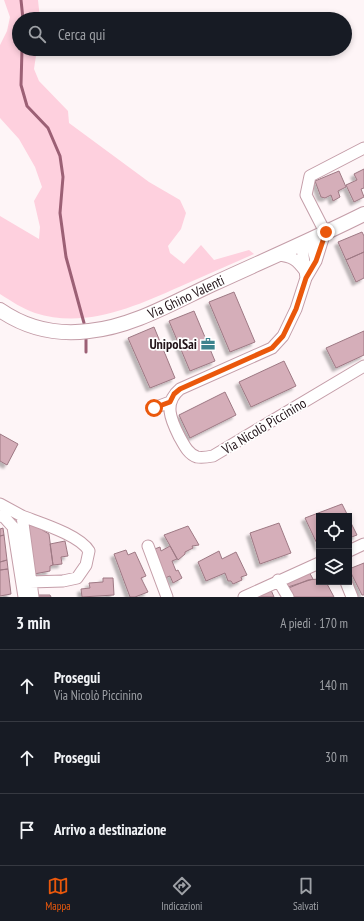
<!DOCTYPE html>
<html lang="it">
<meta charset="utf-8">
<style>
body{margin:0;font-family:"PT Sans Narrow",sans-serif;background:#20242c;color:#f1f3f6}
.controls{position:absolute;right:12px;bottom:12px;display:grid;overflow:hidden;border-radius:0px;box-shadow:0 2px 6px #0003}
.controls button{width:36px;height:36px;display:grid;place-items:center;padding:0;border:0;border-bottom:1px solid #363941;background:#171b24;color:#f1f3f6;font:20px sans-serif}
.stop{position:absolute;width:12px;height:12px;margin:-9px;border:3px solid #ea580c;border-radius:50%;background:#fff}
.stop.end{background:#ea580c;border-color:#fff;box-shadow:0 1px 4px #0008}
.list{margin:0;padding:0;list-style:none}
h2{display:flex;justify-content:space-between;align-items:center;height:52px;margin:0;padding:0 16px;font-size:17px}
h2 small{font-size:13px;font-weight:400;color:#9ea1a6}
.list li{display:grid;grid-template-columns:26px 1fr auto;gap:12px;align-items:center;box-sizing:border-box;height:72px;padding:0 16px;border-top:1px solid #363941}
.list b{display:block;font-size:15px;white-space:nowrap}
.list p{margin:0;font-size:13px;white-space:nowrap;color:#9ea1a6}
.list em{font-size:13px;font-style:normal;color:#9ea1a6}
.icon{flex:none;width:22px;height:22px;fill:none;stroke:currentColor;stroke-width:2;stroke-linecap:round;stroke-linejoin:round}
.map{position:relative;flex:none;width:364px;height:597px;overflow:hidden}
.search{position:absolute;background:#171b24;box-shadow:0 2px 6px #0003;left:12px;right:12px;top:12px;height:44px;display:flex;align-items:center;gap:10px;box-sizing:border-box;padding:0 14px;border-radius:22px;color:#9ea1a6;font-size:15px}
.sheet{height:268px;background:#171b24}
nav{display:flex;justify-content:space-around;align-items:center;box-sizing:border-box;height:56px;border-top:1px solid #363941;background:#171b24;font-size:11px;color:#9ea1a6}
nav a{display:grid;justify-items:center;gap:2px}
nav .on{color:#ea580c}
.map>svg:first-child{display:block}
.green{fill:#fed0de}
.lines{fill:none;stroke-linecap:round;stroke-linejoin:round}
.stream{stroke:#9c6075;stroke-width:3}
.building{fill:#d5aeb9;stroke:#9e7984;filter:url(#shadow)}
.minor-casing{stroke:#c49da8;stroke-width:13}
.major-casing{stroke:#c49da8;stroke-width:16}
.minor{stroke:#fff;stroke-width:11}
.major{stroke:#fff;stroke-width:14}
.route{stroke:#ea580c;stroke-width:5}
.labels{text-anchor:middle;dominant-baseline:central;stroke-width:3.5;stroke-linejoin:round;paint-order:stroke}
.street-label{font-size:14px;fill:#221419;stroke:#fff}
.poi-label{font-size:14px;font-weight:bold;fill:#221419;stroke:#fff;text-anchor:end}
</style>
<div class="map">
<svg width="364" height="597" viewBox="0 0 364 597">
<defs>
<filter id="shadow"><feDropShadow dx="-3.5" dy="3.5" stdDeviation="1" flood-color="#0004"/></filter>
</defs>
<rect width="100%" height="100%" fill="#fef5f7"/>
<!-- green -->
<path class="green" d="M4 0H38L40 19H19V49H37L34 69 39 81 68 111 69 123 149 182 180 200 186 213 181 229 168 246 170 253 184 264 201 245 214 260 249 250 254 254C229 265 204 276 179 287 134 307 85 329 35 313 23 309 11 301 0 294V216L39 239 40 227 34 201 42 187 35 167 19 139 0 118V45L7 31 10 17Z"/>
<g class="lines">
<!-- stream -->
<path class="stream" d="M21 0 23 19
M22 49 21 85 27 106 48 128 60 156 63 177 60 213 66 257 84 323
M86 338V352"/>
</g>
<!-- building -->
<path class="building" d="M364 169V188L361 189 364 197 354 202 346 185 357 180 354 174Z
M339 171 346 187 338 191 340 197 333 201 331 195 325 198 321 197 315 181Z
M362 232 364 236V252L346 260 338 242Z
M364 252V278L356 282 346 260Z
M234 292 255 342 230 352 209 302Z
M194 311 215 361 190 371 169 321Z
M154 327 175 378 150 388 128 338Z
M364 331V355L336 368 326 348Z
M284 361 296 386 251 407 239 382Z
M225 392 236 415 190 438 179 415Z
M0 434 18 444 7 465 0 461Z
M342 504 348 516H319V548L305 518Z
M349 519 357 535 349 538Z
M279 523 291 553 260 564 250 533Z
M34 525 49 534 53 565 50 566V571L34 574 26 526Z
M188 526 199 545 192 546 193 548 185 552V554L178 560 164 535Z
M3 528 4 535 0 536V529Z
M4 535 7 560 0 562V536Z
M65 541 68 556 61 557 62 564 53 565 50 544Z
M170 546 177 559 172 561 176 571 178 570 182 578 173 583 170 576 165 578 152 550 160 547 161 551Z
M126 550 128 555 135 552 146 576 141 578 148 592 135 597H130L114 554Z
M219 551 222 559 236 552 247 575 241 577 242 580 233 584 231 581H228L225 573 206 581 198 562Z
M7 560 8 569 0 570V562Z
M364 563V595H362L349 569Z
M8 569 11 594 0 596V570Z
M308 570 313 579 288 587 285 581Z
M103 578H113L114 595 82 597 81 589 90 588 89 583 103 582Z
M318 579 319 582H326L334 597H289L284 590 308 580Z
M271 590 274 597H254Z
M37 595H50L51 597H38Z"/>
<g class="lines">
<defs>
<path id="minor" d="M364 148 310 176 306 195 325 232 316 261 306 278 296 309 283 336 272 348 180 389C163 403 171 420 179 436 184 445 188 454 197 457 202 458 208 457 213 456L364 366
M278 255C292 256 297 260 305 271
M306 278 302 248 305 242 313 249 316 261
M154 408 170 402
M0 504 22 516 33 597
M0 516 4 517 13 527 24 597
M22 516C40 523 80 535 89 551L86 565 77 578 63 581 30 582
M148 546 167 597
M349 551 364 544
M278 580 288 597
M346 582 352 597
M244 597 319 563"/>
<g id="major">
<path id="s1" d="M0 310C26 328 57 335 89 331 132 327 174 302 213 284 263 261 314 239 364 214"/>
</g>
</defs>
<!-- minor casing -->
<use href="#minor" class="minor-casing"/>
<!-- major casing -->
<use href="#major" class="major-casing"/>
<!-- minor -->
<use href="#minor" class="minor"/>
<!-- major -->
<use href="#major" class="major"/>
</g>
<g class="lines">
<!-- route -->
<path class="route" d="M154 408 170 402 174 394 180 389 272 348 283 336 296 309 306 278 316 261 326 232"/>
</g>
<!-- icons -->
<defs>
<symbol id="office-bare" viewBox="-9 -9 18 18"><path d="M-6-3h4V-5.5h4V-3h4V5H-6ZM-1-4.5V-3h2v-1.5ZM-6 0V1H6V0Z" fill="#3d838e" stroke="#fff" stroke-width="2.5" paint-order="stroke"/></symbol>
</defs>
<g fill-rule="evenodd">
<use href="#office-bare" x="198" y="334" width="20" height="20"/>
</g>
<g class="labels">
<!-- street labels -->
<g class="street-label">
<text stroke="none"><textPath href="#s1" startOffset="197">Via Ghino Valenti</textPath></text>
<text transform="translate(264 426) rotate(-31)">Via Nicolò Piccinino</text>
</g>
<!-- poi labels -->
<g class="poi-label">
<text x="197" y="344">UnipolSai</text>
</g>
</g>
</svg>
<div class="controls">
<button><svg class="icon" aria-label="locate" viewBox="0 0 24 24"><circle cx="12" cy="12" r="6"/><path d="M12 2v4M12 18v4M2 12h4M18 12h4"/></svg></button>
<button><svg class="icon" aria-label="layers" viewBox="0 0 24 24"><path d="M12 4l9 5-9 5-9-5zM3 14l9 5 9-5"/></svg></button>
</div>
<div class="stop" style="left:154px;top:408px"></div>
<div class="stop end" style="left:326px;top:232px"></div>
<div class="search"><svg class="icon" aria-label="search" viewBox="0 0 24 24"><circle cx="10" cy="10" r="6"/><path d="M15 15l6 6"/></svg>Cerca qui</div>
</div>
<section class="sheet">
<h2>3 min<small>A piedi · 170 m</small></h2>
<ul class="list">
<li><svg class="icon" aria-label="ahead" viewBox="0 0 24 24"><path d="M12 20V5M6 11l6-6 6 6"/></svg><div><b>Prosegui</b><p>Via Nicolò Piccinino</p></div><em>140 m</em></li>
<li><svg class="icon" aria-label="ahead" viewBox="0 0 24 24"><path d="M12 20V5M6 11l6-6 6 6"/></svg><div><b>Prosegui</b></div><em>30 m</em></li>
<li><svg class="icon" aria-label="arrive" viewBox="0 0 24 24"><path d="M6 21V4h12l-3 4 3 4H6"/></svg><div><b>Arrivo a destinazione</b></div></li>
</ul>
</section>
<nav>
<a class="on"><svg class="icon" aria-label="map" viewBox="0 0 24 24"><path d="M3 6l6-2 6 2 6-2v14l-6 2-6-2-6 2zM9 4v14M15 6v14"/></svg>Mappa</a>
<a><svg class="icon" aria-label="directions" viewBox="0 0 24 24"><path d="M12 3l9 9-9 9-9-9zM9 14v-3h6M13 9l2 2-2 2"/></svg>Indicazioni</a>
<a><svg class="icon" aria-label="saved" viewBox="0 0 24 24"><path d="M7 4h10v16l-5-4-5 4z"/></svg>Salvati</a>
</nav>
